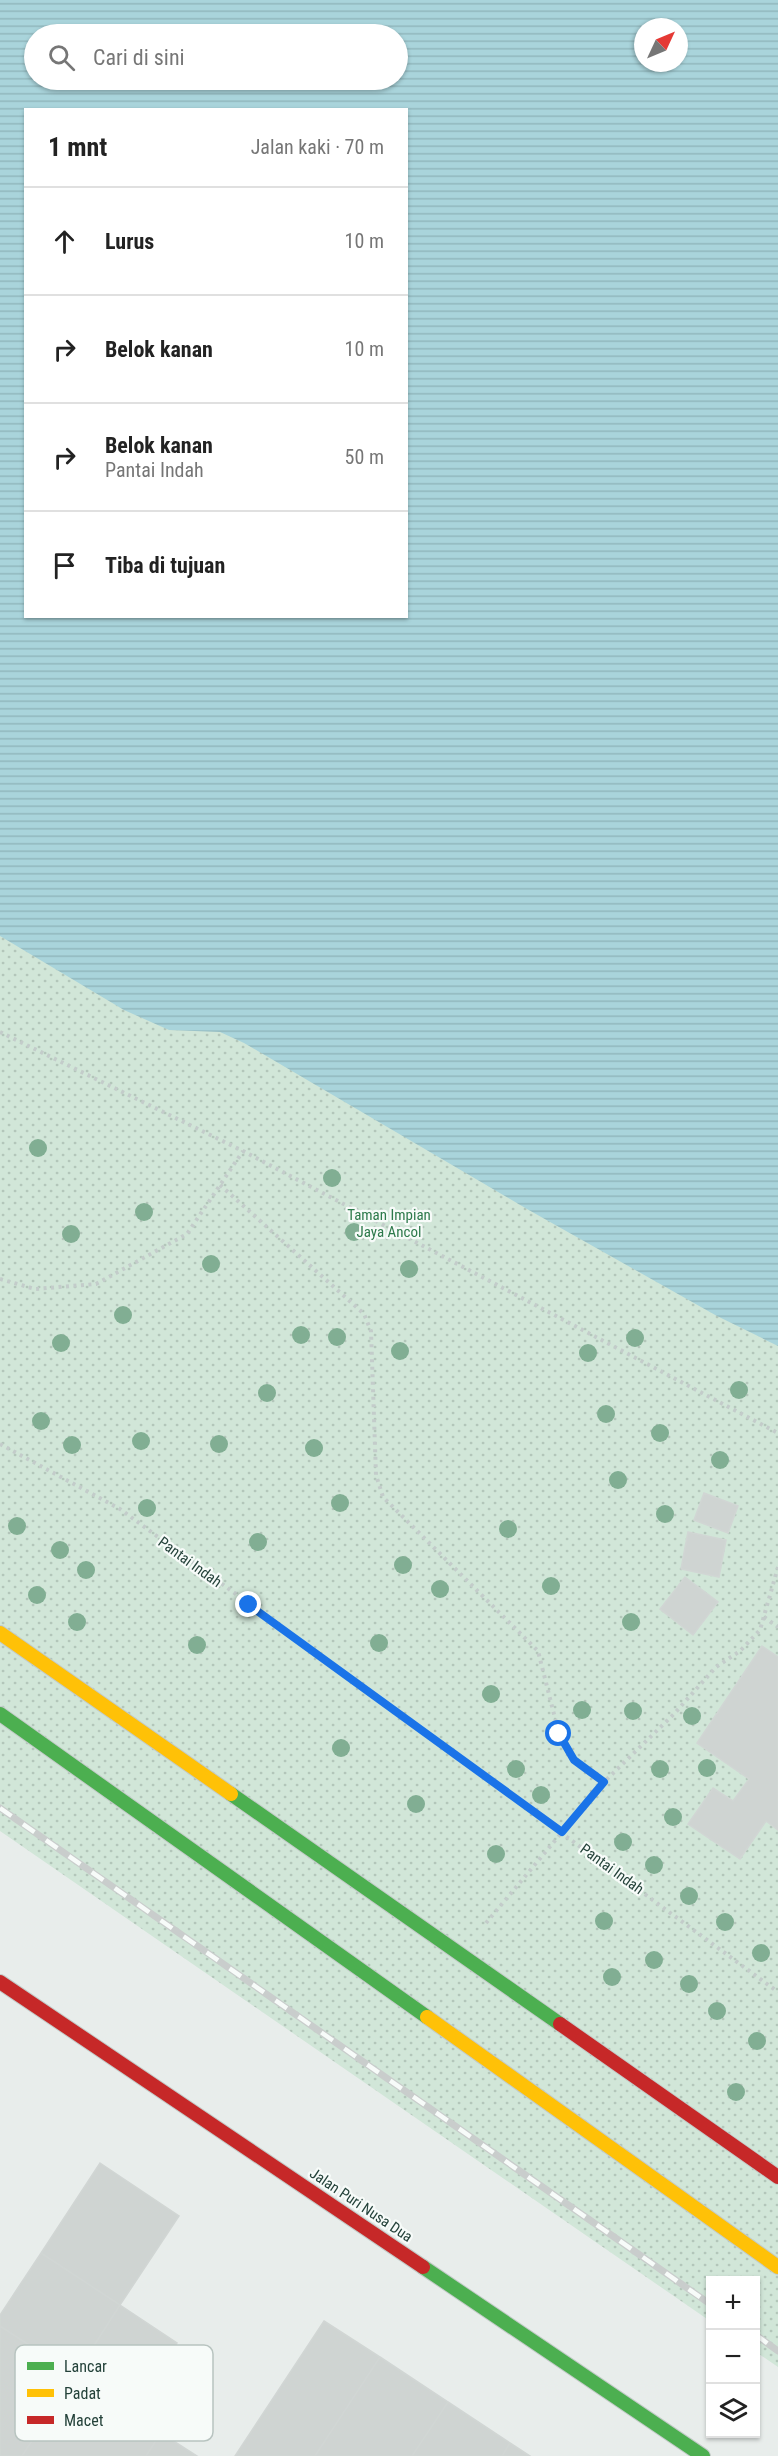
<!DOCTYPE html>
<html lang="id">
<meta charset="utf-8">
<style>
body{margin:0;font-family:"Roboto Condensed",sans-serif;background:#f6f6f6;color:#222}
.controls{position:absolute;right:18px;bottom:18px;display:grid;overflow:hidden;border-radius:0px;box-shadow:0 2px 4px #0004}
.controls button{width:54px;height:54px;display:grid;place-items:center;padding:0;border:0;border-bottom:2px solid #e0e0e0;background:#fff;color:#222;font:30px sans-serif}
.compass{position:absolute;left:634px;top:18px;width:54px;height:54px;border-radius:50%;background:#fff;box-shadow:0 2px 4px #0004;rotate:46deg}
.stop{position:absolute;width:18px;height:18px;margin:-14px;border:4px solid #1a73e8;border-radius:50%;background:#fff}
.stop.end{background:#1a73e8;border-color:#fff;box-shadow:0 2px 6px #0008}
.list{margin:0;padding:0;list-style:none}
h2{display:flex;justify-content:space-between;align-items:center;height:78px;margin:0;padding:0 24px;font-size:26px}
h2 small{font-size:20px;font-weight:400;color:#767676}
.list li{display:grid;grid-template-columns:39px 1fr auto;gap:18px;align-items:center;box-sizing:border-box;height:108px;padding:0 24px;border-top:2px solid #e0e0e0}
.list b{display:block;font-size:22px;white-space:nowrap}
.list p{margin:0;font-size:20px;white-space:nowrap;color:#767676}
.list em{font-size:20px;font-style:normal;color:#767676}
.icon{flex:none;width:33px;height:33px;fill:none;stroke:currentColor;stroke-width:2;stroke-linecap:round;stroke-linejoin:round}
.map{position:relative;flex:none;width:778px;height:2456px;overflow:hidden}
.search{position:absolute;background:#fff;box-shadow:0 2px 4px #0004;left:24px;top:24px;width:384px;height:66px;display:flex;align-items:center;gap:15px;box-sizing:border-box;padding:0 21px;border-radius:33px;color:#767676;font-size:22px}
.panel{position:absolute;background:#fff;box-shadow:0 2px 4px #0004;left:24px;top:108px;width:384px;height:510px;border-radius:0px}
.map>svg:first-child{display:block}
.park{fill:url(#park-dots);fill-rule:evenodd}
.water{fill:url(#water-rules);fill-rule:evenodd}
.building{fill:#cfd4d2;stroke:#d1d6d4;stroke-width:1.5}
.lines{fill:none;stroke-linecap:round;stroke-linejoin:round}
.fast-casing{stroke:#c3cbc8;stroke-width:16}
.slow-casing{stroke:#c3cbc8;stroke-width:16}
.jam-casing{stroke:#c3cbc8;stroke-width:16}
.path{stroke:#c3ccca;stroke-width:4;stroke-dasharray:3 4.5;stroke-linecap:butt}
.fast{stroke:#4caf50;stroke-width:14}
.slow{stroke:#ffc107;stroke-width:14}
.jam{stroke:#c62828;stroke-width:14}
.rail-casing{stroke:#c9cdcc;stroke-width:7}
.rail{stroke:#f7fbf9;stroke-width:4.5;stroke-dasharray:14;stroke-linecap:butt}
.tree{fill:#81ae93}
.route{stroke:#1a73e8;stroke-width:8}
.labels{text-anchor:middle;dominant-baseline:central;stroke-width:4.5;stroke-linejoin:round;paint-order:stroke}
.park-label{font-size:15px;fill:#2d7a4b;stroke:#f7fbf9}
.street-label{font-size:15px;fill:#24423a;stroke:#f7fbf9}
.key{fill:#f7fbf9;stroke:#b8c4c0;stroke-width:1.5}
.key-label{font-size:16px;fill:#24423a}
</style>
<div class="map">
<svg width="778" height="2456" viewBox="0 0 778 2456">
<defs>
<pattern id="park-dots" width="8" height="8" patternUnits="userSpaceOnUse" patternTransform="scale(1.5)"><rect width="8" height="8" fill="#d1e6d8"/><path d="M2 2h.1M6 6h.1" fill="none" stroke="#b3c6ba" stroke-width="1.8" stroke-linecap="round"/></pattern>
<pattern id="water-rules" width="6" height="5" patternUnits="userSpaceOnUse" patternTransform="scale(1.5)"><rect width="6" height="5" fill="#a9d4db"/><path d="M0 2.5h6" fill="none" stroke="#91b7bd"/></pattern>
</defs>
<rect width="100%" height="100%" fill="#e8edeb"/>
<!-- park -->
<path class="park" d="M0 0H778V2367L756 2352V2280H710V2321L0 1831ZM643 27H679V63H643ZM34 34H398V80H34ZM26 110H406V616H26Z"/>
<!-- water -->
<path class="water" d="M0 0H778V1346L717 1316 527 1209 244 1043 220 1032 169 1030 124 1010 0 936ZM643 27H679V63H643ZM34 34H398V80H34ZM26 110H406V616H26Z"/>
<!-- building -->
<path class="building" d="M704 1493 738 1506 728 1533 694 1520Z
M688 1532 726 1540 719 1577 681 1569Z
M685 1577 718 1602 693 1635 660 1609Z
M762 1646 778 1657V1830L766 1821 740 1859 688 1824 713 1788 733 1801 749 1779 697 1743Z
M100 2163 179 2216 120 2305 41 2253Z
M41 2253 120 2305 75 2375 0 2326V2315Z
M120 2305 177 2343 158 2371 189 2391 161 2433 75 2375Z
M324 2321 380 2357 315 2456H235Z
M0 2326 75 2375 22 2456H0Z
M380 2357 448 2402 412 2456H315Z
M75 2375 161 2433 146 2456H22Z
M448 2402 510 2443 502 2456H412Z
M161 2433 197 2456H146Z
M510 2443 530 2456H502Z"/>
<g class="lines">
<defs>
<path id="fast" d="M0 1714 427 2017
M231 1794 560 2024
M423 2267 703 2456"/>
<path id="slow" d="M0 1633 231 1794
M427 2017 778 2267"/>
<path id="jam" d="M0 1982 423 2267
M560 2024 778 2177"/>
</defs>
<!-- fast casing -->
<use href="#fast" class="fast-casing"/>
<!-- slow casing -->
<use href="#slow" class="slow-casing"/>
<!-- jam casing -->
<use href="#jam" class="jam-casing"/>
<!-- path -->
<path class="path" d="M0 1032 243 1151 778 1433
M220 1185 364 1314 371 1331 376 1475 383 1497 538 1651 559 1734 574 1760 604 1782
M0 1279 35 1289 96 1284 187 1234 243 1151
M0 1444 120 1509 778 1992
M764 1617 778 1627
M486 1923 604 1782 674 1714 716 1667 740 1651 760 1630 778 1567"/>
<!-- fast -->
<use href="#fast" class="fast"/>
<!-- slow -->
<use href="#slow" class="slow"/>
<!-- jam -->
<use href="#jam" class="jam"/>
<defs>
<path id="rail" d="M0 1808 710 2304
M756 2335 778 2351"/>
</defs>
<!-- rail casing -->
<use href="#rail" class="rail-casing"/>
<!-- rail -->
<use href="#rail" class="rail"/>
</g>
<!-- trees -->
<g class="tree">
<circle cx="38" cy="1148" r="9"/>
<circle cx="332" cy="1178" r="9"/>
<circle cx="144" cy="1212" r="9"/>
<circle cx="354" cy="1232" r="9"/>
<circle cx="71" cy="1234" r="9"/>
<circle cx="211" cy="1264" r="9"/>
<circle cx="409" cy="1269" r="9"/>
<circle cx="123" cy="1315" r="9"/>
<circle cx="301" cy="1335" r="9"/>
<circle cx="337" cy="1337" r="9"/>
<circle cx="635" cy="1338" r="9"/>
<circle cx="61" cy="1343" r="9"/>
<circle cx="400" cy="1351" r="9"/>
<circle cx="588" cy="1353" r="9"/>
<circle cx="739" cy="1390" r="9"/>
<circle cx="267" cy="1393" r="9"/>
<circle cx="606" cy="1414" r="9"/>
<circle cx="41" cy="1421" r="9"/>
<circle cx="660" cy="1433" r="9"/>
<circle cx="141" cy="1441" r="9"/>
<circle cx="219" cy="1444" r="9"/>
<circle cx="72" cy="1445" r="9"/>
<circle cx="314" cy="1448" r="9"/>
<circle cx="720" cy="1460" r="9"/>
<circle cx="618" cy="1480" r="9"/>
<circle cx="340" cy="1503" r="9"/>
<circle cx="147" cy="1508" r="9"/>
<circle cx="665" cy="1514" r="9"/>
<circle cx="17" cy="1526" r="9"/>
<circle cx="508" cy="1529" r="9"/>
<circle cx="258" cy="1542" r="9"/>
<circle cx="60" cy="1550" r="9"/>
<circle cx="403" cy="1565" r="9"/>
<circle cx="86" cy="1570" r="9"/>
<circle cx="551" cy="1586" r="9"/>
<circle cx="440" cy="1589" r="9"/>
<circle cx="37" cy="1595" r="9"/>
<circle cx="77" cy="1622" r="9"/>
<circle cx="631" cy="1622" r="9"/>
<circle cx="379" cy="1643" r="9"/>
<circle cx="197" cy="1645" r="9"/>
<circle cx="491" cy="1694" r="9"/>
<circle cx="582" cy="1710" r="9"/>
<circle cx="633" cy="1711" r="9"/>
<circle cx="692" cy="1716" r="9"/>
<circle cx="341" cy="1748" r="9"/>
<circle cx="707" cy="1768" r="9"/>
<circle cx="516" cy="1769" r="9"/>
<circle cx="660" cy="1769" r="9"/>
<circle cx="541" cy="1795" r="9"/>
<circle cx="416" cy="1804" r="9"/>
<circle cx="673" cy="1817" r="9"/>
<circle cx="623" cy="1842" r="9"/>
<circle cx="496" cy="1854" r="9"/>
<circle cx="654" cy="1865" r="9"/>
<circle cx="689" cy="1896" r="9"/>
<circle cx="604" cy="1921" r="9"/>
<circle cx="725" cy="1922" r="9"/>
<circle cx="761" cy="1953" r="9"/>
<circle cx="654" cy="1960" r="9"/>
<circle cx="612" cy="1977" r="9"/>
<circle cx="689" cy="1984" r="9"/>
<circle cx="717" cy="2011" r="9"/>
<circle cx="757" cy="2041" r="9"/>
<circle cx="736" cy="2092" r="9"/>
</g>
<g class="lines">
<!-- route -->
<path class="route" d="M249 1605 562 1832 604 1782 574 1760 559 1734"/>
</g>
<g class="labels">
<!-- park labels -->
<g class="park-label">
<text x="389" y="1215">Taman Impian<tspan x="389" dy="17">Jaya Ancol</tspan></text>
</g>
<!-- street labels -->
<g class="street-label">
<text transform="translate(190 1562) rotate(36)">Pantai Indah</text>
<text transform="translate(612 1869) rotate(36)">Pantai Indah</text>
<text transform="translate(361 2205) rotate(34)">Jalan Puri Nusa Dua</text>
</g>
</g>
<!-- legend -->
<rect x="15" y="2345" width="198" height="96" rx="9" class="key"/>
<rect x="27" y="2362" width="27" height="8" fill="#4caf50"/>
<rect x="27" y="2389" width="27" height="8" fill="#ffc107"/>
<rect x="27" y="2416" width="27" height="8" fill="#c62828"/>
<g class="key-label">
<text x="64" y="2372">Lancar</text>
<text x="64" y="2399">Padat</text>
<text x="64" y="2426">Macet</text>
</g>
</svg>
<div class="controls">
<button>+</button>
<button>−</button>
<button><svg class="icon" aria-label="layers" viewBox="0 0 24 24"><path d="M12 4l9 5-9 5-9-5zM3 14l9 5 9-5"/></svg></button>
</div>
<svg class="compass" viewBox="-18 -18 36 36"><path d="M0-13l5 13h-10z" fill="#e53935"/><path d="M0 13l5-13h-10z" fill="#767676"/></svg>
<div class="stop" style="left:559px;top:1734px"></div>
<div class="stop end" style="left:249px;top:1605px"></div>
<div class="search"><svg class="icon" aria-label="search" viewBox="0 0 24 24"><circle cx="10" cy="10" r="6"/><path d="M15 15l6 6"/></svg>Cari di sini</div>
<section class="panel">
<h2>1 mnt<small>Jalan kaki · 70 m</small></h2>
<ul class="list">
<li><svg class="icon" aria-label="ahead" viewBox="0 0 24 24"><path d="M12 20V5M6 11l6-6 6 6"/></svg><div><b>Lurus</b></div><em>10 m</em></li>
<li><svg class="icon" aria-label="right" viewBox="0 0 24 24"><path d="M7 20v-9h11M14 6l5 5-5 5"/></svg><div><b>Belok kanan</b></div><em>10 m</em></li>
<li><svg class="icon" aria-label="right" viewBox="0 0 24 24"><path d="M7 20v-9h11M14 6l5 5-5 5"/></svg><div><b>Belok kanan</b><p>Pantai Indah</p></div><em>50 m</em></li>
<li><svg class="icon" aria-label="arrive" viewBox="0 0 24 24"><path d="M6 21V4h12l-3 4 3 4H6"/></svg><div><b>Tiba di tujuan</b></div></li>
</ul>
</section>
</div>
